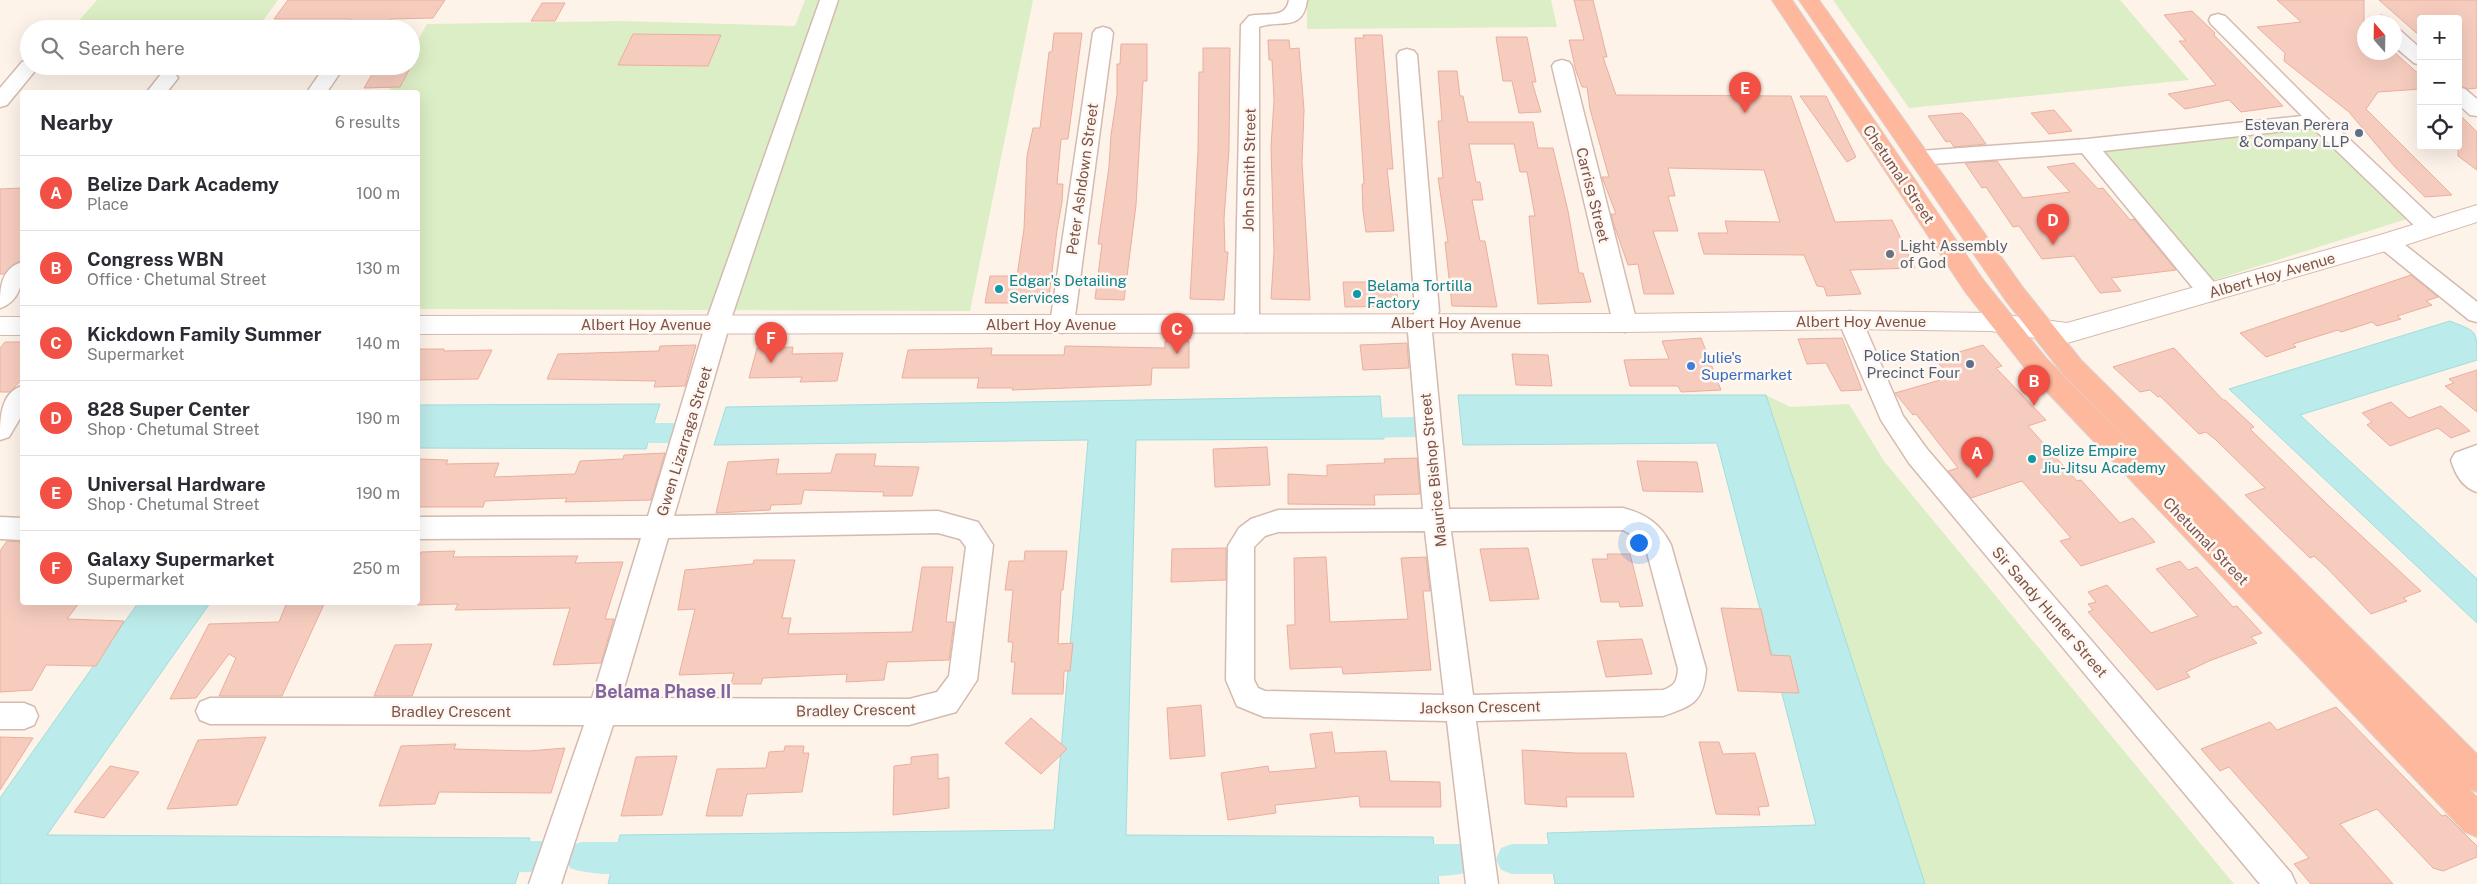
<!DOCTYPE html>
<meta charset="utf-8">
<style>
body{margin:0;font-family:"Public Sans",sans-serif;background:#f7f7f7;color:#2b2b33}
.controls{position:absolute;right:15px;top:15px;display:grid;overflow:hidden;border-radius:5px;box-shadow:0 5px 20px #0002}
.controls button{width:45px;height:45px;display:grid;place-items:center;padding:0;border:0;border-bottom:1px solid #e1e1e2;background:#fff;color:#2b2b33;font:25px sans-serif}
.compass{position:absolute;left:2357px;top:15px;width:45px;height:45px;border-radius:50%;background:#fff;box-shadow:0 5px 20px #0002;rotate:340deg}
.you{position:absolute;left:1638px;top:542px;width:18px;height:18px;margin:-12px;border:4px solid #fff;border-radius:50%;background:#1a73e8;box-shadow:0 0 0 8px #1a73e833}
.badge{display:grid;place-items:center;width:32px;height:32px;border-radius:50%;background:#f25045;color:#fff;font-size:16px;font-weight:700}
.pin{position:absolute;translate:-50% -41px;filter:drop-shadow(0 1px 2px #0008)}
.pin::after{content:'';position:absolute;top:26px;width:18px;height:15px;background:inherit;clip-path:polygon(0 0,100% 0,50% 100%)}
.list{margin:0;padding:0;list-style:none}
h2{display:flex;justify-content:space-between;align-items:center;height:65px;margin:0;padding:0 20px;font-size:21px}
h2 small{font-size:16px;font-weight:400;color:#7c7c81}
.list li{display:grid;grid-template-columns:32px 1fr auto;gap:15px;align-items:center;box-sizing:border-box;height:75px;padding:0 20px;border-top:1px solid #e1e1e2}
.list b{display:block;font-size:19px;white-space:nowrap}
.list p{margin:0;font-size:16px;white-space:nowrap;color:#7c7c81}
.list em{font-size:16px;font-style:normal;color:#7c7c81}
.icon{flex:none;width:28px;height:28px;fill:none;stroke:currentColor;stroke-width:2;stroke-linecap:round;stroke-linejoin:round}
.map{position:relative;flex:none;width:2477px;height:884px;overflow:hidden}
.search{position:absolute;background:#fff;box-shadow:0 5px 20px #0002;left:20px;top:20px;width:400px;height:55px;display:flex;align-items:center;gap:12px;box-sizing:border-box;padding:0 18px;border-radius:28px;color:#7c7c81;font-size:19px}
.panel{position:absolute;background:#fff;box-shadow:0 5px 20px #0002;left:20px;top:90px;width:400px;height:515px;border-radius:5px}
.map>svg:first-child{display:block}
.green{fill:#dceec5}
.water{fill:#bbebea;stroke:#a0dddd}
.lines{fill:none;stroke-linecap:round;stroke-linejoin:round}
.canal{fill:#bbebea;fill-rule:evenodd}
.building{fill:#f6ccbe;stroke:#ebae9d}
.minor-casing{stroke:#d5bab0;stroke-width:3}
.tertiary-casing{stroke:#d5bab0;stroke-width:2}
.trunk-casing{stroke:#ddd2d0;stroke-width:2}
.minor{fill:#fff;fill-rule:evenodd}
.tertiary{fill:#fff;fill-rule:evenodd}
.trunk{fill:#feb89d;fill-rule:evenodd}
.service-dot{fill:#5c6f8a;stroke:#fff7f1;stroke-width:2}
.worship-dot{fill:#6b7280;stroke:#fff7f1;stroke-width:2}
.culture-dot{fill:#0f9aa8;stroke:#fff7f1;stroke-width:2}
.shop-dot{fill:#3f7fe0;stroke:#fff7f1;stroke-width:2}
.labels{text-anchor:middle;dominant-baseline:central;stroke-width:5;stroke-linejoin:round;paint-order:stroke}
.service-label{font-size:15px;fill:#4e5e75;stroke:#fff7f1;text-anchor:end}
.street-label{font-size:15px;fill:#7c5349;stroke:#fff7f1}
.worship-label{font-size:15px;fill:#5b616d;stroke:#fff7f1;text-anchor:start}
.culture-label{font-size:15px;fill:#0d838f;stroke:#fff7f1;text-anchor:start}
.shop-label{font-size:15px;fill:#366cbe;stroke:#fff7f1;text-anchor:start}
.quarter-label{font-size:18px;font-weight:bold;fill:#82659f;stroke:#fff7f1}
</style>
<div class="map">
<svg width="2477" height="884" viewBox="0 0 2477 884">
<rect width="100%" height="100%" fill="#fef3e9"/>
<!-- green -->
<path class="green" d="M97 0H278L259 26 75 25Z
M805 0H1033L970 311 418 309V92H388L403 66H411V52L427 24 620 21 795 26Z
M1307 0H1551L1557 27 1307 29Z
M1833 0H2120L2189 80 1909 108Z
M2319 129 2410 218 2208 282 2102 150Z
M1766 395 1790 407 1849 404 1884 461 2234 884H1925Z"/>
<!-- water -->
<path class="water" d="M2450 321C2477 332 2477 329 2477 360L2300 415 2477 579V623L2229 389Z
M1458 395H1766L1925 884H1555L1547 833 1816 825 1717 443 1463 445Z
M1380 396 1384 439 1136 440 1126 835 1433 837 1439 884H608L620 835 1054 830 1088 440 714 445 726 407Z
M660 404 646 449 418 448V405Z
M138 603H210L47 835 530 838 515 884H0V798Z"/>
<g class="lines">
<!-- canal -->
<path class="canal" d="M1419 417 1428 420 1431 427 1428 434 1419 437 1348 438 1339 435 1336 428 1339 421 1348 418Z
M617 423H675L684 426 687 433 684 440 675 443H617L608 440 605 433 608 426Z
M490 841H545L556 845 561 856 556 867C537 874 498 874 479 867L474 856 479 845Z
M581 842H649L660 846 665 857 660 868C640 876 590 876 570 868L565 857 570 846Z
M1401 844H1464L1475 848 1480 859 1475 870C1456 878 1409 878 1390 870L1385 859 1390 848Z
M1512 844H1585L1596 848 1601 859 1596 870 1585 874H1512L1501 870 1496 859 1501 848Z"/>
</g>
<!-- building -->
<path class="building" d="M288 0H445L433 18 391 19 384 29H345L351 19H274Z
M1574 0H1593L1607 57H1603L1616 95 1791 96 1835 222 1892 220 1915 268 1850 270 1861 294 1827 296 1824 287 1817 286 1804 255 1704 254 1698 233H1728L1725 221 1780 222 1764 170 1668 168 1675 196H1668L1678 231H1653L1674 294H1644L1638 264 1628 265 1613 222 1611 214H1616L1602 177H1609L1590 109 1587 87H1582L1576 71 1569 40H1584Z
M2277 0H2364V52H2394L2421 76V89L2378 92 2366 109 2452 195 2425 197 2395 167 2349 112 2284 61 2285 53 2257 27 2301 22Z
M2379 0H2477V88L2468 89 2458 85V19H2421V37Z
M542 3H565L555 21H531Z
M2192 11 2215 33 2214 35 2283 106 2241 112 2229 100 2185 109 2168 94 2216 85 2179 41H2186L2164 15Z
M1054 33H1082L1068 139H1061L1057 184H1063L1062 202 1057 230 1049 297 1010 296 1009 303H985L990 276H1017L1024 229 1027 156 1033 128H1040L1049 52H1052Z
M633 34 721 35 708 66 618 65Z
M1363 35H1382L1393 169H1387L1394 231 1366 232 1363 211 1362 184H1364L1355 38H1364Z
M1496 37H1527L1536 82H1532L1541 112 1519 113 1512 81H1503Z
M1268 40H1289L1290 49 1299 48 1304 110 1302 162 1310 300 1271 299 1274 251 1271 147 1274 100 1272 60H1269Z
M1121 44H1147V81H1143L1136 205 1124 300 1095 299 1102 244H1098L1109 167 1111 135 1117 95V64H1120Z
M1203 48H1230L1229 149 1224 219 1225 252H1228L1224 300 1190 299 1198 151 1199 72H1203Z
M410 68 400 87 364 88 375 69Z
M1438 71H1457L1460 96H1463L1468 122H1533L1538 148H1553L1568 211 1579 273H1583L1591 302 1538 304 1529 216H1535L1527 172H1520L1514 144H1469L1476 182H1480L1483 200H1472L1480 241H1485L1497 307 1452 306 1445 242H1448L1438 178H1443L1438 121H1442Z
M1800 96H1826L1856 157 1847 162Z
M2054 110 2072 131 2049 134 2031 113Z
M1962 113 1969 120 1986 144 1954 147 1950 141 1946 142 1928 116Z
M2458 113 2477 132V170L2458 156Z
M1997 161 2023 198 2070 192 2047 167 2074 163 2098 189 2103 188 2130 220 2134 219 2176 270 2111 278 2121 291 2100 293 2074 256 2042 259 2019 226 2013 227 1986 187 1982 188 1965 163Z
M22 188V260L14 264 4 274H0V189Z
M2411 275 2438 297 2426 301 2432 305 2397 316 2401 319 2377 326 2372 322 2341 332 2338 330 2293 344 2296 347 2266 357 2240 333Z
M1343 282H1395L1399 306 1345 307Z
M1701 338 1721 390 1681 392 1678 386H1630L1624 360 1669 359 1662 341Z
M1842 338 1862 390 1841 391 1826 363 1807 364 1798 339Z
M1165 341H1189V368H1152L1151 385 1012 390 1013 388H977L979 378H902L908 350 992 348 991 355H1064L1065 346 1165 348Z
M5 342H22V379L10 392H0V348Z
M1407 343 1409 368 1363 370 1360 345Z
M696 345 685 386 654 387 656 381 547 379 558 354 659 351 660 346Z
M1983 345 2002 366 1996 368 2046 420 2028 426 2077 481 2081 480 2120 523 2133 518 2155 542 2081 566 2060 541 2071 538 2022 481 1971 498 1948 471 1958 468 1916 414 1913 415 1895 393 1951 377 1935 359Z
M793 347 792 354 843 353 837 381 800 382 802 377 749 378 757 348Z
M2174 348 2223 400H2225L2254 427 2250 429 2328 505 2421 591 2403 598 2407 601 2371 614 2326 567 2314 556 2310 558 2245 495 2265 488 2216 440 2206 432 2199 434 2160 396 2158 397 2150 390 2140 392 2113 367Z
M418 349H444V351L492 350 478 379 418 380Z
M1512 354 1548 355 1552 386 1516 385Z
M2477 370V412L2445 386 2454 383 2449 379Z
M2391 402 2409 418 2441 406 2470 431 2451 438 2438 428 2390 446 2367 425 2372 422 2362 413Z
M1267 447 1270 485 1215 487 1213 449Z
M665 453 651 500 565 502 567 498 485 501 483 507H418V459L448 460 446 464 499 463 494 477 575 474 580 461 623 459 624 455Z
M836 454H876L874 466 919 467 912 496H883L884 492 804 490 801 504 771 505 770 510 716 513 728 462 779 459 776 474 831 473Z
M1417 458 1420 494 1374 495 1375 505 1288 504V474L1327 476V465L1385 463 1384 459Z
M1637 461 1697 462 1703 492 1643 491Z
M7 541 22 542V602H80L67 619 124 621 96 666 46 665 32 690 0 692V551Z
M1226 548V580L1171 582 1172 549Z
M1528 548 1539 599 1490 601 1480 549Z
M455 551 453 557 578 556 575 563 623 562 605 619H614L601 663 553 665 570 608 455 610 458 604 418 605V560L421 552Z
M1025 551H1067L1063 590H1061L1058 644 1073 643 1070 671H1064L1063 694H1012L1015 662H1011L1013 642H1008L1013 590H1005L1009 561H1024Z
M1607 554H1630L1643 606 1620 607 1619 602H1601L1592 559H1608Z
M1326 557 1330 622 1408 619 1401 558 1426 557 1430 591H1423L1431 670 1343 674 1342 667 1290 669 1287 625H1295L1294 558Z
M754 560H795L782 618H791L788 634 912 632 922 567H953L946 622H954L949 660 887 662 884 680 846 682 847 674 763 678 761 684H731L734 673 679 675 695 609 678 610 685 570 753 564Z
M2180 561 2188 570 2197 567 2233 607 2237 606 2262 633 2251 637 2257 643 2209 661 2186 672 2190 677 2157 690 2088 612 2093 610 2088 604 2096 602 2088 592 2107 585 2151 633 2198 616 2156 569Z
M287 602H325L282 696H219L236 658 229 654 196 698 170 699 209 624 279 622Z
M1721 608 1761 609 1771 655 1790 656 1799 693 1738 691Z
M1642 639 1652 674 1606 677 1597 641Z
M432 644 412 696H374L395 645Z
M1201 705 1205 756 1170 759 1167 708Z
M2336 707 2442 816 2446 815 2477 846V857L2443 871 2433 868 2377 809 2340 824 2393 884H2311L2294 864 2309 858 2229 767 2220 771 2201 749 2270 722 2277 730Z
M1031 718 1067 749 1041 774 1005 743Z
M1332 732 1335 753 1386 751 1390 781 1440 782 1441 807H1360L1359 796 1275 805 1276 813 1228 820 1221 773 1268 766 1269 772 1316 768 1310 734Z
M0 737 33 738 0 790Z
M266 737 237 805 167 809 198 740Z
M1699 742H1719L1723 754 1755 753 1769 806 1758 807 1760 815 1716 814Z
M456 744 454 749 529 751 565 748 551 793 439 792 435 804 379 806 401 746Z
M785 746H804L803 753H809L802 792 747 794 742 816H706L717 769 766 768 769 752 784 751Z
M1522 750 1576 753H1626L1634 797H1566L1567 807 1525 804Z
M938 754V779L949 777V808L893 815 894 766 911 764V757Z
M677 756 662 815 621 816 636 757Z
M110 766 139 772 104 818 74 812Z"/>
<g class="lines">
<defs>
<path id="minor" d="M820 0H838L733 313 674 516 938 511 978 522 993 545 977 680 956 712 909 725H613L561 884H529L584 725 210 724 200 720 196 711 200 702 210 698H592L641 538 418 539V517L648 516 709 313ZM938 533 960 539 966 547 949 676 937 692 909 699 621 698 668 538Z
M1289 0H1307C1303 33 1279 19 1259 27V323L1255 329 1247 332 1239 329 1235 323 1241 25 1249 16C1265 12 1286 20 1289 0Z
M2218 14 2225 16 2325 116 2438 223 2441 228 2438 233 2430 236 2422 233 2313 128 2103 151 2218 287 2221 293 2218 299 2210 301 2202 299 2082 153 1919 165 1912 163 1909 158 1912 153 1919 151 2087 139 2302 116 2211 24 2209 20 2211 16Z
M2381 16 2388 18 2390 22H2371L2373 18Z
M1103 27 1110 29 1113 33 1074 324 1070 330 1062 333 1054 330 1050 324 1093 33 1096 29Z
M2394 29 2401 31 2421 49V65L2414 63 2394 46Z
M1407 49 1414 51 1417 55 1439 311 1432 332 1449 509 1623 508C1646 514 1661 524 1671 545L1706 669C1704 702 1692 706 1663 716L1476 721 1498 884H1466L1447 721 1264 717 1237 706 1226 680 1228 546 1239 528 1251 519 1278 510 1423 509 1408 332 1415 311 1397 55 1400 51ZM1623 530 1634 536 1646 549 1678 669C1677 681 1675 686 1663 690L1473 695 1451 531ZM1425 531 1444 695 1265 691 1258 688 1254 680V547L1265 536 1278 532Z
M29 60V66H39L7 105 0 107V88L22 62Z
M1562 60 1569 62 1572 66 1637 323 1633 329 1625 332 1617 329 1613 323 1552 66 1555 62Z
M325 66 344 67 327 92H307Z
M168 72 175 74 178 78 167 92H147L161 74Z
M2458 87 2465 89 2477 99V116L2470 115 2458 104Z
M2387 234 2395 237 2477 302V322L2469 320 2379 247 2376 242 2379 237Z
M22 262C24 280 20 302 0 308 0 289 0 269 22 262Z
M1850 311 1858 314 1862 320 1903 416 1927 449 2291 873 2296 884H2260L1909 463 1881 420 1838 320 1842 314Z
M22 386V415L9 437 0 440C0 419 0 393 22 386Z
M2477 445V492C2463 488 2455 474 2451 460L2455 453Z
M0 517 22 518V540L0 539Z
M0 703H24L34 707 38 716 34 725 24 729H0Z"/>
<path id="tertiary" d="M2477 205V222L2396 248 2067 343 1991 331 1850 329 1625 332 418 334V316L1625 314 1850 311 1991 313 2067 323 2380 235Z
M0 317H22V335H0Z"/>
<path id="trunk" d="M1772 0H1792L1984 281 2046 358 2162 476 2063 374 2006 301 1799 0H1819L2024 289 2081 360 2477 754V792L2469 789 2477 797V837L2465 832 2028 372 1966 293Z"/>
</defs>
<!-- minor casing -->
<use href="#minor" class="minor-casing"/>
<!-- tertiary casing -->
<use href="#tertiary" class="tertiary-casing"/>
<!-- trunk casing -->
<use href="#trunk" class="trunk-casing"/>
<!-- minor -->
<use href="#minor" class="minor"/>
<!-- tertiary -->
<use href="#tertiary" class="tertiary"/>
<!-- trunk -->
<use href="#trunk" class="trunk"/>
</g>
<!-- markers -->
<g class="service-dot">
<circle cx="2359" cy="133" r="5"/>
<circle cx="1970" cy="364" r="5"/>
</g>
<circle class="worship-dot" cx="1890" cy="254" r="5"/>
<g class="culture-dot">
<circle cx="999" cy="289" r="5"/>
<circle cx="1357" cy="294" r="5"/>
<circle cx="2032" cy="459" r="5"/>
</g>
<circle class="shop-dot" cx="1691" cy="366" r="5"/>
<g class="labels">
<!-- service labels -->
<g class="service-label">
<text x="2349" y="124">Estevan Perera<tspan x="2349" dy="17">&amp; Company LLP</tspan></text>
<text x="1960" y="355">Police Station<tspan x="1960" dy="17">Precinct Four</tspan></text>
</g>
<!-- street labels -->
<g class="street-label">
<text transform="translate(1249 170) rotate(-89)">John Smith Street</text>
<text transform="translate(1899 174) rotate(56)">Chetumal Street</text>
<text transform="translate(1082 179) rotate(-82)">Peter Ashdown Street</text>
<text transform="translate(1593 195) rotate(76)">Carrisa Street</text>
<text transform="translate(2272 275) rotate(-16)">Albert Hoy Avenue</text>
<text x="1861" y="321">Albert Hoy Avenue</text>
<text x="1456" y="322">Albert Hoy Avenue</text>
<text x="646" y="324">Albert Hoy Avenue</text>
<text x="1051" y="324">Albert Hoy Avenue</text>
<text transform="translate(684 441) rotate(-73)">Gwen Lizarraga Street</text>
<text transform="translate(1433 470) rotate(-96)">Maurice Bishop Street</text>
<text transform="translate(2206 541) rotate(46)">Chetumal Street</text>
<text transform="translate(2050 612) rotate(49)">Sir Sandy Hunter Street</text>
<text transform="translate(1480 707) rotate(-1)">Jackson Crescent</text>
<text transform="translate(856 710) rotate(-1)">Bradley Crescent</text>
<text x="451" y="711">Bradley Crescent</text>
</g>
<!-- worship labels -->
<g class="worship-label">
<text x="1900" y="245">Light Assembly<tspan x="1900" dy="17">of God</tspan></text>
</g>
<!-- culture labels -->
<g class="culture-label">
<text x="1009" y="280">Edgar's Detailing<tspan x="1009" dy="17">Services</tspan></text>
<text x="1367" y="285">Belama Tortilla<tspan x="1367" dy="17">Factory</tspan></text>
<text x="2042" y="450">Belize Empire<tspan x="2042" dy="17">Jiu-Jitsu Academy</tspan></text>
</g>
<!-- shop labels -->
<g class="shop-label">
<text x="1701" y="357">Julie's<tspan x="1701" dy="17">Supermarket</tspan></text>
</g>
<!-- quarter labels -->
<g class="quarter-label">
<text x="663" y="691">Belama Phase II</text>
</g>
</g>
</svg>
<div class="controls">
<button>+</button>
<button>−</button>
<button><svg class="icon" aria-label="locate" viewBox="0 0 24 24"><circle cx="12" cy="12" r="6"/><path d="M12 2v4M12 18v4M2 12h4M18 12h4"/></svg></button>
</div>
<svg class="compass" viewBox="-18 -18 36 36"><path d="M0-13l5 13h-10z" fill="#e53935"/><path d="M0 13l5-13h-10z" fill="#7c7c81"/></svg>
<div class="you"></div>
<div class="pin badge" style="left:1977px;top:478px">A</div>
<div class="pin badge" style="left:2034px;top:406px">B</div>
<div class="pin badge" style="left:1177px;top:354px">C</div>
<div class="pin badge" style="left:2053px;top:245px">D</div>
<div class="pin badge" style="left:1745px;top:113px">E</div>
<div class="pin badge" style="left:771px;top:363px">F</div>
<div class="search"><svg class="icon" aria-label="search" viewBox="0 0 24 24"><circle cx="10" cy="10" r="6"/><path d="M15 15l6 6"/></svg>Search here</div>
<section class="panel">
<h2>Nearby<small>6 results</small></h2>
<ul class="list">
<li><span class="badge">A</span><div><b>Belize Dark Academy</b><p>Place</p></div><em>100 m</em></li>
<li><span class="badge">B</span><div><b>Congress WBN</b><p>Office · Chetumal Street</p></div><em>130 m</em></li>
<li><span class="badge">C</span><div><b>Kickdown Family Summer</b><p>Supermarket</p></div><em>140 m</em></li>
<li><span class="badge">D</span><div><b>828 Super Center</b><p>Shop · Chetumal Street</p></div><em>190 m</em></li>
<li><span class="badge">E</span><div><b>Universal Hardware</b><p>Shop · Chetumal Street</p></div><em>190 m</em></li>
<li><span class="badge">F</span><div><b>Galaxy Supermarket</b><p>Supermarket</p></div><em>250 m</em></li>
</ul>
</section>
</div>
